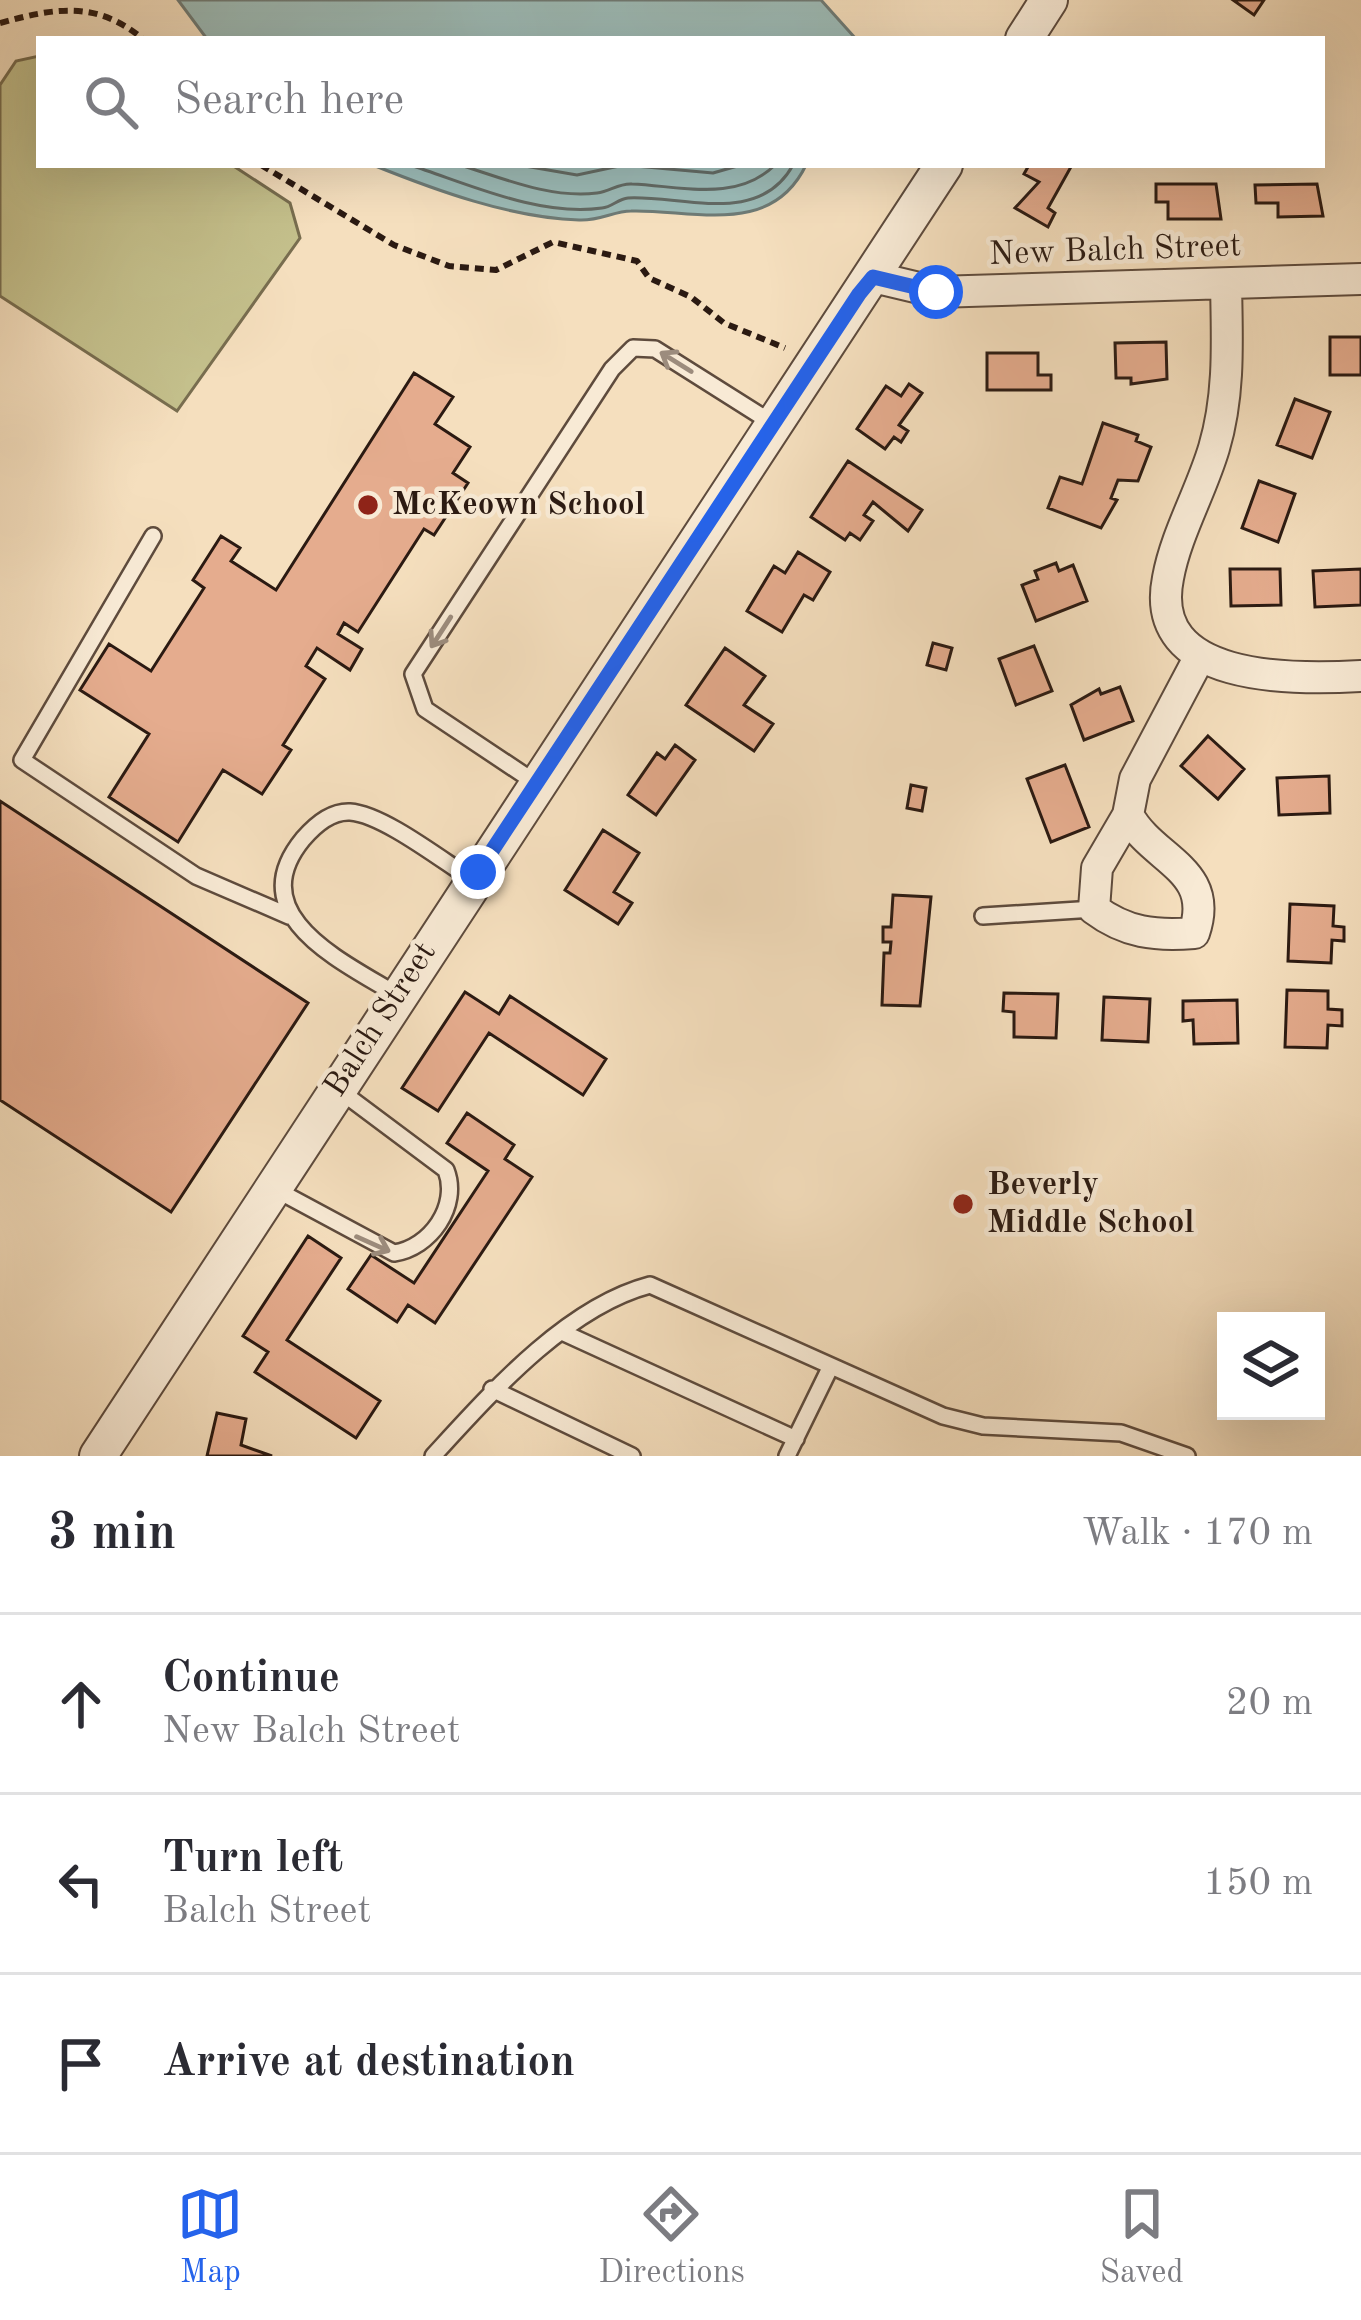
<!DOCTYPE html>
<meta charset="utf-8">
<style>
body{margin:0;font-family:"Old Standard TT",serif;background:#f7f7f7;color:#2b2b33}
.controls{position:absolute;right:36px;bottom:36px;display:grid;overflow:hidden;border-radius:0px;box-shadow:0 12px 48px #0002}
.controls button{width:108px;height:108px;display:grid;place-items:center;padding:0;border:0;border-bottom:3px solid #e1e1e2;background:#fff;color:#2b2b33;font:60px sans-serif}
.stop{position:absolute;width:36px;height:36px;margin:-27px;border:9px solid #2563eb;border-radius:50%;background:#fff}
.stop.end{background:#2563eb;border-color:#fff;box-shadow:0 3px 12px #0008}
.list{margin:0;padding:0;list-style:none}
h2{display:flex;justify-content:space-between;align-items:center;height:156px;margin:0;padding:0 48px;font-size:51px}
h2 small{font-size:39px;font-weight:400;color:#7c7c81}
.list li{display:grid;grid-template-columns:78px 1fr auto;gap:36px;align-items:center;box-sizing:border-box;height:180px;padding:0 48px;border-top:3px solid #e1e1e2}
.list b{display:block;font-size:45px;white-space:nowrap}
.list p{margin:0;font-size:39px;white-space:nowrap;color:#7c7c81}
.list em{font-size:39px;font-style:normal;color:#7c7c81}
.icon{flex:none;width:66px;height:66px;fill:none;stroke:currentColor;stroke-width:2;stroke-linecap:round;stroke-linejoin:round}
.map{position:relative;flex:none;width:1361px;height:1456px;overflow:hidden}
.search{position:absolute;background:#fff;box-shadow:0 12px 48px #0002;left:36px;right:36px;top:36px;height:132px;display:flex;align-items:center;gap:30px;box-sizing:border-box;padding:0 42px;border-radius:0px;color:#7c7c81;font-size:45px}
.sheet{height:696px;background:#fff}
nav{display:flex;justify-content:space-around;align-items:center;box-sizing:border-box;height:168px;border-top:3px solid #e1e1e2;background:#fff;font-size:33px;color:#7c7c81}
nav a{display:grid;justify-items:center;gap:6px}
nav .on{color:#2563eb}
.map>svg:first-child{display:block}
.green{fill:#c4c08c;stroke:#786d4f;stroke-width:3}
.water{fill:#9dbcb8;stroke:#6f7b76;stroke-width:3}
.lines{fill:none;stroke-linecap:round;stroke-linejoin:round}
.shore{stroke:#646b65;stroke-width:3}
.building{fill:#e5ac8e;stroke:#2b1a12;stroke-width:3}
.service-casing{stroke:#5e4b3d;stroke-width:20}
.minor-casing{stroke:#5e4b3d;stroke-width:34}
.tertiary-casing{stroke:#5e4b3d;stroke-width:40}
.path{stroke:#2b1a12;stroke-width:6;stroke-dasharray:9 6;stroke-linecap:butt}
.service{stroke:#f8ead5;stroke-width:15}
.minor{stroke:#f8ead5;stroke-width:30}
.tertiary{stroke:#f8ead5;stroke-width:36}
.oneway{stroke:#9c8c7d}
.route{stroke:#2563eb;stroke-width:15}
.poi-dot{fill:#8f2418;stroke:#f8ead5;stroke-width:4.5}
.labels{text-anchor:middle;dominant-baseline:central;stroke-width:9;stroke-linejoin:round;paint-order:stroke}
.street-label{font-size:33px;fill:#2b1a12;stroke:#f8ead5}
.poi-label{font-size:33px;font-weight:bold;fill:#2b1a12;stroke:#f8ead5;text-anchor:start}
</style>
<div class="map">
<svg width="1361" height="1456" viewBox="0 0 1361 1456">
<rect width="100%" height="100%" fill="#f5dfbe"/>
<filter id="stains"><feTurbulence type="fractalNoise" baseFrequency=".00167" numOctaves="4"/><feColorMatrix values="0 0 0 0 .2 0 0 0 0 .09 0 0 0 0 .02 0 0 0 .5 -.17"/></filter>
<radialGradient id="worn" r=".72"><stop offset=".6" stop-color="#630" stop-opacity="0"/><stop offset="1" stop-color="#630" stop-opacity=".3"/></radialGradient>
<!-- green -->
<path class="green" d="M39 56V165H232L290 203 300 238 177 411 0 296V85L16 61Z"/>
<!-- water -->
<path class="water" d="M178 0H821L856 39H207Z
M373 165H806C771 238 692 209 631 211 614 211 600 221 579 220 511 218 435 190 373 165Z"/>
<g class="lines">
<!-- shore -->
<path class="shore" d="M410 165C469 184 539 217 602 208 612 207 618 199 628 198 681 195 759 227 793 165
M460 165C502 178 551 199 597 193 610 192 618 183 632 184 681 186 736 203 775 165
M519 165 577 175 624 165 713 173 741 165"/>
</g>
<!-- building -->
<path class="building" d="M1233 0H1264L1254 15Z
M1029 165H1072L1048 208 1055 213 1048 227 1015 208 1039 182 1024 174Z
M1156 184H1216L1221 219H1168V202H1156Z
M1317 184 1323 216 1278 217V203H1256L1255 185Z
M1330 337H1361V375H1330Z
M1166 342 1167 379 1131 384V378H1116L1115 343Z
M987 353H1038V375H1051V390H987Z
M414 373 453 397 435 424 470 447 453 473 468 483 434 535 424 529 358 632 344 623 338 634 362 649 350 670 317 648 306 666 325 679 283 745 291 750 262 794 223 770 178 842 109 797 149 734 80 690 109 644 151 671 204 588 193 580 221 536 240 548 231 561 276 590Z
M909 384 922 393 899 425 908 431 901 442 894 437 885 449 857 429 886 386 901 396Z
M1295 399 1330 412 1312 458 1277 445Z
M1103 423 1138 435 1136 441 1151 447 1138 481 1118 480 1111 498 1117 500 1101 528 1048 508 1060 477 1082 484Z
M848 461 922 510 908 531 873 502 864 515 873 521 860 540 850 533 845 540 811 517Z
M1259 481 1295 494 1278 542 1242 528Z
M798 552 830 572 813 600 804 595 782 632 747 611 774 566 785 573Z
M1056 563 1059 571 1073 565 1087 601 1036 621 1022 585 1038 579 1035 571Z
M1230 569H1280L1281 605 1231 606Z
M1361 569V605L1315 607 1313 571Z
M933 643 952 648 946 670 927 665Z
M1034 646 1052 691 1016 705 999 659Z
M725 648 765 676 744 705 773 724 754 751 686 705Z
M1120 687 1133 721 1084 740 1071 705 1099 689 1101 694Z
M1208 736 1244 769 1218 799 1181 766Z
M675 745 695 760 656 815 628 795 657 753 665 759Z
M1065 765 1089 827 1051 842 1027 779Z
M1329 776 1330 813 1279 815 1277 778Z
M911 785 926 788 922 811 907 808Z
M0 801 308 1003 171 1212 0 1100Z
M603 830 639 853 614 892 632 903 618 924 565 890Z
M893 895 931 897 920 1006 882 1005 884 953H890L891 942H883V927H891Z
M1290 904 1334 906 1333 926 1344 927V941L1332 940 1331 963 1288 961Z
M1287 990 1328 991V1009L1342 1010V1026L1328 1025 1327 1048 1285 1047Z
M465 992 499 1014 510 996 606 1059 583 1095 489 1033 438 1111 402 1088Z
M1004 993 1058 994 1056 1038 1014 1037V1012L1003 1011Z
M1104 997 1150 999 1148 1042 1102 1040Z
M1237 1000 1238 1043 1194 1044 1193 1020 1183 1021V1001Z
M467 1113 514 1145 505 1159 532 1177 435 1323 408 1305 397 1322 348 1289 371 1255 414 1283 488 1171 447 1143Z
M308 1236 341 1258 287 1340 380 1401 356 1438 255 1372 268 1352 243 1336Z
M217 1413 246 1419 241 1445 272 1456H207Z"/>
<g class="lines">
<defs>
<path id="service" d="M153 536 22 760 196 876 289 916
M536 783 425 709 413 674 612 369 633 348 655 349 772 423
M983 916 1094 909
M397 995C344 962 240 916 303 839 315 825 331 811 350 812 383 814 444 862 473 880
M273 1188 394 1253C430 1248 460 1206 446 1170L339 1090
M564 1333 796 1439
M492 1389 632 1456
M433 1456C490 1394 566 1307 650 1285L943 1416 983 1426 1121 1433 1187 1456
M787 1456 829 1370"/>
<path id="minor" d="M873 277 936 292 1361 279
M1226 284C1227 340 1230 394 1214 448 1201 492 1176 534 1168 578 1147 682 1291 680 1361 676
M1128 815C1153 861 1216 869 1194 933 1155 936 1126 933 1094 909L1097 868Z
M1128 815 1135 779 1199 658"/>
<path id="tertiary" d="M1024 39 1049 0
M98 1456 944 165"/>
</defs>
<!-- service casing -->
<use href="#service" class="service-casing"/>
<!-- minor casing -->
<use href="#minor" class="minor-casing"/>
<!-- tertiary casing -->
<use href="#tertiary" class="tertiary-casing"/>
<!-- path -->
<path class="path" d="M0 23C55 8 96 0 143 39
M261 165 394 245 449 266 496 270 553 242 637 261 649 278 691 297 724 323 785 348"/>
<!-- service -->
<use href="#service" class="service"/>
<!-- minor -->
<use href="#minor" class="minor"/>
<!-- tertiary -->
<use href="#tertiary" class="tertiary"/>
</g>
<!-- one-way arrows -->
<defs><path id="oneway-shaft" d="M-6 0H5M1.5-3L5.5 0L1.5 3" fill="none" stroke-width="1.6" stroke-linecap="round" stroke-linejoin="round" transform="scale(3)"/></defs>
<g class="oneway">
<use href="#oneway-shaft" transform="translate(676 362) rotate(-148)"/>
<use href="#oneway-shaft" transform="translate(441 632) rotate(123)"/>
<use href="#oneway-shaft" transform="translate(373 1244) rotate(24)"/>
</g>
<g class="lines">
<!-- route -->
<path class="route" d="M478 872 859 294 873 277 936 292"/>
</g>
<!-- markers -->
<g class="poi-dot">
<circle cx="368" cy="505" r="12"/>
<circle cx="963" cy="1204" r="12"/>
</g>
<g class="labels">
<!-- street labels -->
<g class="street-label">
<text transform="translate(1115 251) rotate(-2)">New Balch Street</text>
<text transform="translate(381 1020) rotate(-57)">Balch Street</text>
</g>
<!-- poi labels -->
<g class="poi-label">
<text x="392" y="505">McKeown School</text>
<text x="987" y="1185">Beverly<tspan x="987" dy="38">Middle School</tspan></text>
</g>
</g>
<rect width="100%" height="100%" filter="url(#stains)"/>
<rect width="100%" height="100%" fill="url(#worn)"/>
</svg>
<div class="controls">
<button><svg class="icon" aria-label="layers" viewBox="0 0 24 24"><path d="M12 4l9 5-9 5-9-5zM3 14l9 5 9-5"/></svg></button>
</div>
<div class="stop" style="left:936px;top:292px"></div>
<div class="stop end" style="left:478px;top:872px"></div>
<div class="search"><svg class="icon" aria-label="search" viewBox="0 0 24 24"><circle cx="10" cy="10" r="6"/><path d="M15 15l6 6"/></svg>Search here</div>
</div>
<section class="sheet">
<h2>3 min<small>Walk · 170 m</small></h2>
<ul class="list">
<li><svg class="icon" aria-label="ahead" viewBox="0 0 24 24"><path d="M12 20V5M6 11l6-6 6 6"/></svg><div><b>Continue</b><p>New Balch Street</p></div><em>20 m</em></li>
<li><svg class="icon" aria-label="left" viewBox="0 0 24 24"><path d="M17 20v-9H6M10 6l-5 5 5 5"/></svg><div><b>Turn left</b><p>Balch Street</p></div><em>150 m</em></li>
<li><svg class="icon" aria-label="arrive" viewBox="0 0 24 24"><path d="M6 21V4h12l-3 4 3 4H6"/></svg><div><b>Arrive at destination</b></div></li>
</ul>
</section>
<nav>
<a class="on"><svg class="icon" aria-label="map" viewBox="0 0 24 24"><path d="M3 6l6-2 6 2 6-2v14l-6 2-6-2-6 2zM9 4v14M15 6v14"/></svg>Map</a>
<a><svg class="icon" aria-label="directions" viewBox="0 0 24 24"><path d="M12 3l9 9-9 9-9-9zM9 14v-3h6M13 9l2 2-2 2"/></svg>Directions</a>
<a><svg class="icon" aria-label="saved" viewBox="0 0 24 24"><path d="M7 4h10v16l-5-4-5 4z"/></svg>Saved</a>
</nav>
